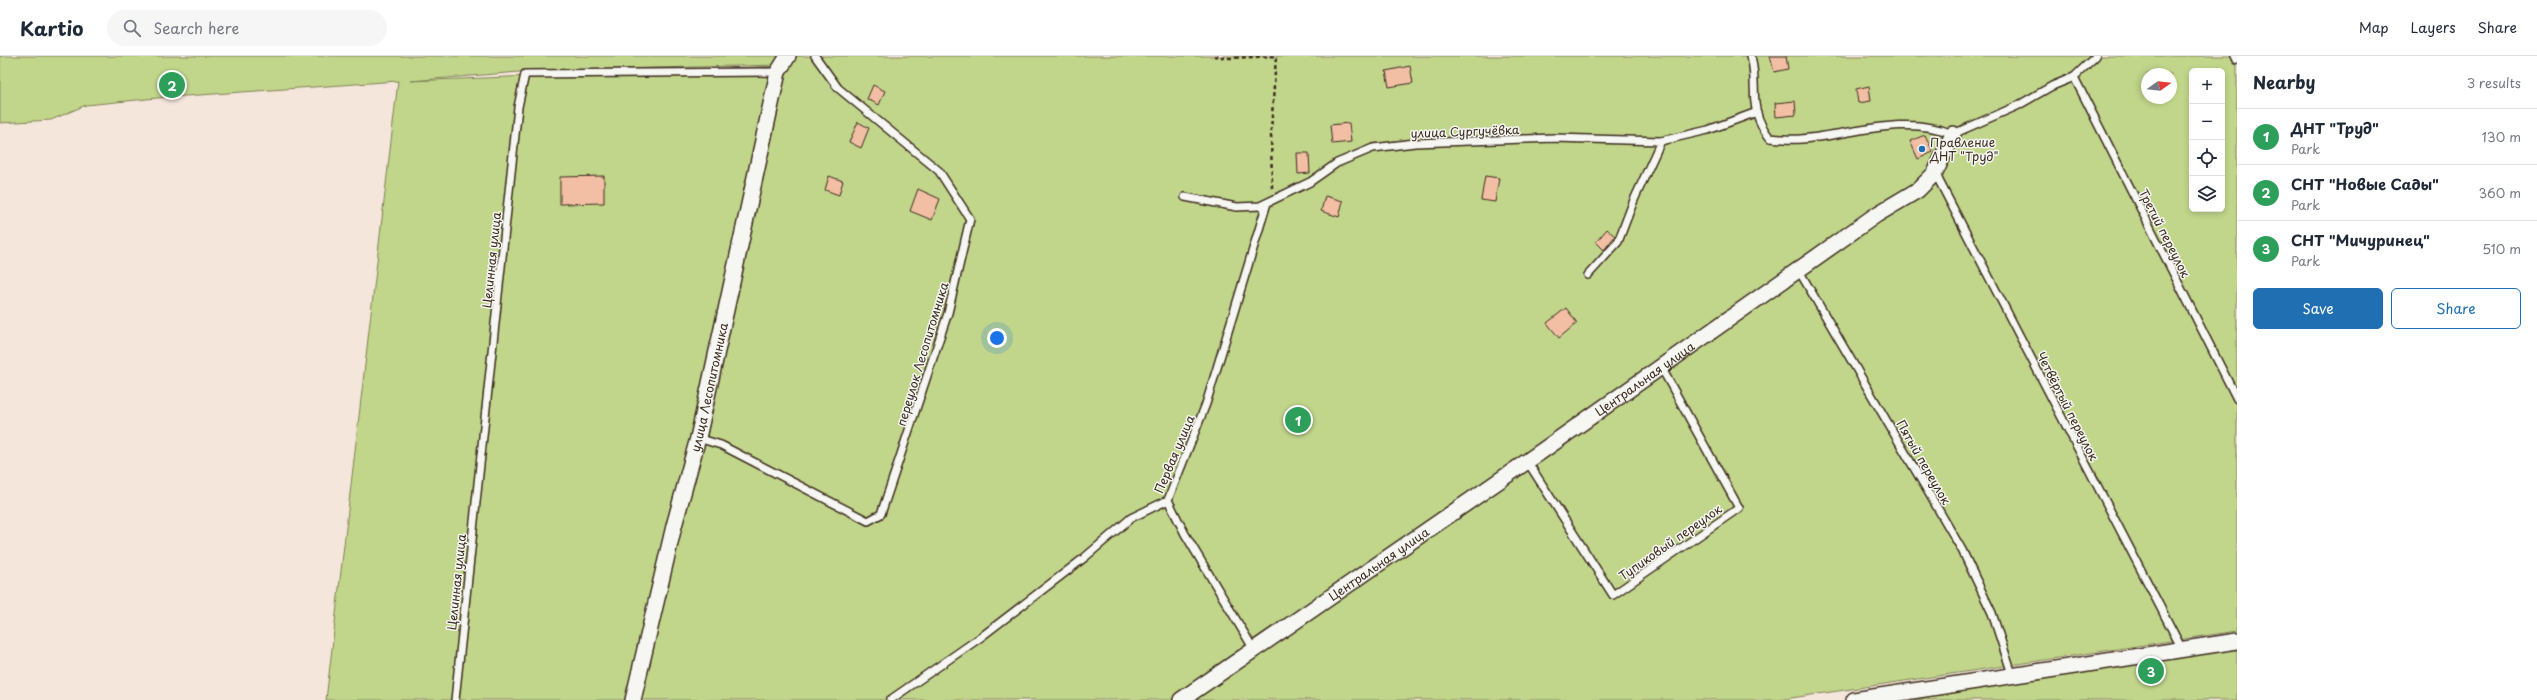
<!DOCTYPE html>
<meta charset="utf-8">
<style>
body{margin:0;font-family:"Playpen Sans",sans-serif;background:#f6f6f7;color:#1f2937}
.controls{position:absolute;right:12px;top:12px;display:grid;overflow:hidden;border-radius:6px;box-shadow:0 2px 6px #0003}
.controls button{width:36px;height:36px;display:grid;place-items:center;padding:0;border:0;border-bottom:1px solid #e0e1e3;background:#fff;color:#1f2937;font:20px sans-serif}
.compass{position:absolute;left:2141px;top:12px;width:36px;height:36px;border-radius:50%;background:#fff;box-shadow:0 2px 6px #0003;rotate:75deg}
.you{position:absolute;left:997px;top:282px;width:14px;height:14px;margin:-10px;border:3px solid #fff;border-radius:50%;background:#1a73e8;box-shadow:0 0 0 6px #1a73e833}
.badge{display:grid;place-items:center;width:26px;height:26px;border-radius:50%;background:#1f6fb2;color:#fff;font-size:13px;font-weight:700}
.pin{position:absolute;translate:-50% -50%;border:2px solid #fff;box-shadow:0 1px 4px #0006}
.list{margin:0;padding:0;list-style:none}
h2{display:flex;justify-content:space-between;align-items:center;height:52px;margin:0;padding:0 16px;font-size:17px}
h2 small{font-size:13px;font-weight:400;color:#747a83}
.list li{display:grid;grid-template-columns:26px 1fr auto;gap:12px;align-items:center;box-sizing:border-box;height:56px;padding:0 16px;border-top:1px solid #e0e1e3}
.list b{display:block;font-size:15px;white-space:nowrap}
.list p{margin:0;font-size:13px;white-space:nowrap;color:#747a83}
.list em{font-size:13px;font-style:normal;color:#747a83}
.actions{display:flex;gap:8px;padding:12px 16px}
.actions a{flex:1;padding:9px 0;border:1px solid #1f6fb2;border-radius:6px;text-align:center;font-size:14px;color:#1f6fb2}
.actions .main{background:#1f6fb2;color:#fff}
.icon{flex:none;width:22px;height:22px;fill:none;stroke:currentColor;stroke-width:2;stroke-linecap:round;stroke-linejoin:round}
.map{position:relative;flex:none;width:2237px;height:644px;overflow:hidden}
header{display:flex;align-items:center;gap:24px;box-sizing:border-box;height:56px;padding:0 20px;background:#fff;border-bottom:1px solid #e0e1e3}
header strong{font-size:19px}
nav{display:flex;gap:22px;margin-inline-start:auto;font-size:14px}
.search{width:280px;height:36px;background:#f6f6f7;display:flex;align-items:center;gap:10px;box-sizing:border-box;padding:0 14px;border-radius:22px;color:#747a83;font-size:15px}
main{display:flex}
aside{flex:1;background:#fff}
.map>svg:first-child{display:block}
.green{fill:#c1d68b;stroke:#7e8054;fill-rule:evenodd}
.building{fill:#f2bfa4;stroke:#3b2a1e}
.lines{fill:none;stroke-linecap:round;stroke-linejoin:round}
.lane-casing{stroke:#3b2a1e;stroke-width:10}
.street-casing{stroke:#3b2a1e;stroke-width:18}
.path{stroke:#3b2a1e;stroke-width:2.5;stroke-dasharray:4 3;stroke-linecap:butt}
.lane{stroke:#f6f6f2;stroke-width:7}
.street{stroke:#f6f6f2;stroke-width:15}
.poi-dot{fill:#1f6fb2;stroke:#f6f6f2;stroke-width:1.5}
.labels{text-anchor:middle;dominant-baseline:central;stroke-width:3;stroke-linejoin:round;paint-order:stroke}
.street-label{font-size:12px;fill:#3b2a1e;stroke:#f6f6f2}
.poi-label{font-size:12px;fill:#3b2a1e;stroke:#f6f6f2;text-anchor:start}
</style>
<header>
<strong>Kartio</strong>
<div class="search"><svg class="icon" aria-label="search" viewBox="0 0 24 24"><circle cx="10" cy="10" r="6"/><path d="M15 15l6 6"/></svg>Search here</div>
<nav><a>Map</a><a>Layers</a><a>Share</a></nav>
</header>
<main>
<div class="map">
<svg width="2237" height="644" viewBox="0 0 2237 644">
<rect width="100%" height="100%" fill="#f5e6db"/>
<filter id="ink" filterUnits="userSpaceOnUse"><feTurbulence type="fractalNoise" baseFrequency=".025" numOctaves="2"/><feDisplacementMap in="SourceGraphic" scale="8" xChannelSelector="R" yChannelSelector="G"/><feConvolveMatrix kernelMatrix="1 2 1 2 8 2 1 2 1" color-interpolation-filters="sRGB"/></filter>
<g filter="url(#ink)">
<!-- green -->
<path class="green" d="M0 0H781L779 9 531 15 410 25 779 10 782 0H2237V575L1778 644H326L398 25 157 42 86 49 51 64 0 67ZM2192 15H2222V153H2192ZM2147 18H2171V42H2147Z
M2237 586V644H1894Z"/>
<!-- building -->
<path class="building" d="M1770 0H1786L1788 13 1774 16Z
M1410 10 1413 27 1389 31 1386 15Z
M873 29 885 35 879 49 867 43Z
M1869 30 1871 45 1858 47 1856 33Z
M1795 45 1796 59 1776 61 1775 47Z
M858 66 869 72 861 92 849 86Z
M1349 67 1351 86 1332 88 1330 69Z
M1925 79 1933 96 1918 103 1910 85Z
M1297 97H1309L1310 117 1298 118Z
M604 120V147L560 148V121Z
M829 120 843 125 839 139 825 134Z
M1485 120 1499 122 1495 146 1481 144Z
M918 133 940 143 932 164 910 155Z
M1325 140 1343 145 1339 161 1321 155Z
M1607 173 1615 180 1604 194 1596 186Z
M1566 252 1577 267 1559 282 1547 267Z"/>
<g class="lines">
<defs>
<path id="lane" d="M1751 0C1759 31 1746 52 1770 82 1780 83 1791 84 1801 83 1852 79 1904 58 1953 78L2017 50 2052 30 2074 21 2096 0
M2235 0 2237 4
M2074 21 2237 343
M1935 117 2182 593
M1185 141 1237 151 1260 150 1310 126 1337 107 1373 92 1415 87 1554 82 1661 85 1708 74 1757 56
M1798 213 1962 494 1992 557 2012 618
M1588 219 1618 186 1634 144 1661 85
M698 382 721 389 868 465 881 458 948 257 970 163 939 115 838 32 815 0
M1527 405 1613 539 1739 452 1661 311
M1168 444 1185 478 1253 592
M455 644 518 51 525 18 778 16
M890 644 981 581 1084 502 1131 462 1168 444 1206 348 1267 147"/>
<g id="street">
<path id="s1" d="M633 644 674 470 698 382 778 16 788 0"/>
<path id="s2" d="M1181 644 1542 395 1876 159 1918 134 1935 117 1953 78"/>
<path d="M1854 644 2237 585"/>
</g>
</defs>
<!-- lane casing -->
<use href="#lane" class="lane-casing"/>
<!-- street casing -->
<use href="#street" class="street-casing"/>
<!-- path -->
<path class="path" d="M1214 0 1229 2 1277 0
M1272 132 1271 75 1276 1"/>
<!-- lane -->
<use href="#lane" class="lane"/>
<!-- street -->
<use href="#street" class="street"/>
</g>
</g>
<!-- markers -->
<circle class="poi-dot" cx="1922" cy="93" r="4"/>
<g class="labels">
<!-- street labels -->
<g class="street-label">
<text transform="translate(1465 75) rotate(-2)">улица Сургучёвка</text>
<text transform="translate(2165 177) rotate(63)">Третий переулок</text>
<text transform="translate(491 204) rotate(-84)">Целинная улица</text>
<text transform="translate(922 298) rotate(-73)">переулок Лесопитомника</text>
<text stroke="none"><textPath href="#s2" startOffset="564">Центральная улица</textPath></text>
<text stroke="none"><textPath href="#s1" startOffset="322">улица Лесопитомника</textPath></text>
<text transform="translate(2068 350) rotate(63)">Четвёртый переулок</text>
<text transform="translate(1174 398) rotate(-67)">Первая улица</text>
<text transform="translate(1924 406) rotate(60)">Пятый переулок</text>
<text transform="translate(1670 486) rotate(-35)">Тупиковый переулок</text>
<text stroke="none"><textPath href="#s2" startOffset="240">Центральная улица</textPath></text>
<text transform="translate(456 526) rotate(-84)">Целинная улица</text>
</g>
<!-- poi labels -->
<g class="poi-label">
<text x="1930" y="86">Правление<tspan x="1930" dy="14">ДНТ "Труд"</tspan></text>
</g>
</g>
</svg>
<div class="controls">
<button>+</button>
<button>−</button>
<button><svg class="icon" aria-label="locate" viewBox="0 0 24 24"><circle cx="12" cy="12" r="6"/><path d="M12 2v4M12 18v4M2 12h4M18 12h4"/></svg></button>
<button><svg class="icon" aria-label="layers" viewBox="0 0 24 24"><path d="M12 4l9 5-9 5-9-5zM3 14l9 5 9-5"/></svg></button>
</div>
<svg class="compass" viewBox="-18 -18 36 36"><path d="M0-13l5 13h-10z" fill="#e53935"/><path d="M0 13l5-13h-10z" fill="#747a83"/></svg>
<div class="you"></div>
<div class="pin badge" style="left:1298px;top:364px;background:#2e9e5b">1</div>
<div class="pin badge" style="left:172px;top:29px;background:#2e9e5b">2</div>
<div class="pin badge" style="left:2151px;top:615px;background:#2e9e5b">3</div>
</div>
<aside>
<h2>Nearby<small>3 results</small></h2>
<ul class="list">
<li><span class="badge" style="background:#2e9e5b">1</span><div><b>ДНТ &quot;Труд&quot;</b><p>Park</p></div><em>130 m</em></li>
<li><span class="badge" style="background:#2e9e5b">2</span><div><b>СНТ &quot;Новые Сады&quot;</b><p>Park</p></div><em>360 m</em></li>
<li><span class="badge" style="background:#2e9e5b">3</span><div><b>СНТ &quot;Мичуринец&quot;</b><p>Park</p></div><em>510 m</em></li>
</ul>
<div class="actions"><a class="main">Save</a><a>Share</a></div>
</aside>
</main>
